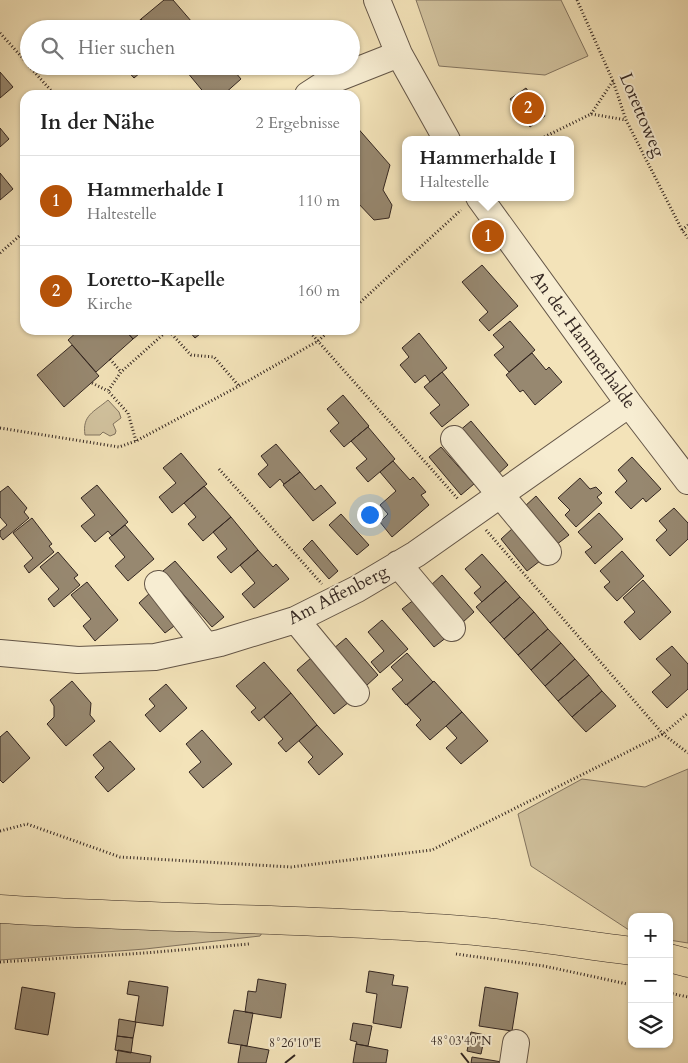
<!DOCTYPE html>
<html lang="de">
<meta charset="utf-8">
<style>
body{margin:0;font-family:Cardo,serif;background:#f2f2f2;color:#222}
.controls{position:absolute;right:15px;bottom:15px;display:grid;overflow:hidden;border-radius:10px;box-shadow:0 1px 4px #0004}
.controls button{width:45px;height:45px;display:grid;place-items:center;padding:0;border:0;border-bottom:1px solid #e0e0e0;background:#fff;color:#222;font:25px sans-serif}
.you{position:absolute;left:369px;top:514px;width:18px;height:18px;margin:-12px;border:4px solid #fff;border-radius:50%;background:#1a73e8;box-shadow:0 0 0 8px #1a73e833}
.badge{display:grid;place-items:center;width:32px;height:32px;border-radius:50%;background:#b45309;color:#fff;font-size:16px;font-weight:700}
.pin{position:absolute;translate:-50% -50%;border:2px solid #fff;box-shadow:0 1px 5px #0006}
.popup{position:absolute;left:402px;top:136px;width:172px;height:65px;box-sizing:border-box;display:grid;place-content:center;border-radius:10px;background:#fff;filter:drop-shadow(0 1px 4px #0005);font-size:16px;white-space:nowrap;color:#767676}
.popup b{font-size:19px;color:#222}
.popup::after{content:'';position:absolute;left:50%;top:100%;margin-left:-10px;border:10px solid transparent;border-top-color:#fff}
.list{margin:0;padding:0;list-style:none}
h2{display:flex;justify-content:space-between;align-items:center;height:65px;margin:0;padding:0 20px;font-size:21px}
h2 small{font-size:16px;font-weight:400;color:#767676}
.list li{display:grid;grid-template-columns:32px 1fr auto;gap:15px;align-items:center;box-sizing:border-box;height:90px;padding:0 20px;border-top:1px solid #e0e0e0}
.list b{display:block;font-size:19px;white-space:nowrap}
.list p{margin:0;font-size:16px;white-space:nowrap;color:#767676}
.list em{font-size:16px;font-style:normal;color:#767676}
.icon{flex:none;width:28px;height:28px;fill:none;stroke:currentColor;stroke-width:2;stroke-linecap:round;stroke-linejoin:round}
.map{position:relative;flex:none;width:688px;height:1063px;overflow:hidden}
.search{position:absolute;background:#fff;box-shadow:0 1px 4px #0004;left:20px;top:20px;width:340px;height:55px;display:flex;align-items:center;gap:12px;box-sizing:border-box;padding:0 18px;border-radius:28px;color:#767676;font-size:19px}
.panel{position:absolute;background:#fff;box-shadow:0 1px 4px #0004;left:20px;top:90px;width:340px;height:245px;border-radius:15px}
.map>svg:first-child{display:block}
.green{fill:#d2c39f;stroke:#827460}
.building{fill:#978870;stroke:#332621}
.lines{fill:none;stroke-linecap:round;stroke-linejoin:round}
.minor-casing{stroke:#635547;stroke-width:28}
.major-casing{stroke:#332621;stroke-width:29}
.path{stroke:#332621;stroke-width:3;stroke-dasharray:1 2.5;stroke-linecap:butt}
.minor{stroke:#f7edd2;stroke-width:26}
.major{stroke:#f3e3b9;stroke-width:28}
.ticks{fill:none;stroke:#332621;stroke-width:2}
.labels{text-anchor:middle;dominant-baseline:central;stroke-width:4;stroke-linejoin:round;paint-order:stroke}
.street-label{font-size:18px;fill:#332621;stroke:#f7edd2}
.ticks-label{font-size:12px;text-anchor:middle;fill:#332621;stroke:#f7edd2;stroke-width:4;stroke-linejoin:round;paint-order:stroke}
</style>
<div class="map">
<svg width="688" height="1063" viewBox="0 0 688 1063">
<rect width="100%" height="100%" fill="#f3e3b9"/>
<filter id="stains"><feTurbulence type="fractalNoise" baseFrequency=".004" numOctaves="4"/><feColorMatrix values="0 0 0 0 .2 0 0 0 0 .09 0 0 0 0 .02 0 0 0 .5 -.17"/></filter>
<radialGradient id="worn" r=".72"><stop offset=".6" stop-color="#630" stop-opacity="0"/><stop offset="1" stop-color="#630" stop-opacity=".3"/></radialGradient>
<!-- green -->
<path class="green" d="M416 0H561L588 56 545 75 439 66Z
M108 400 119 412 121 418 113 424 116 431 115 434 110 436 103 432 100 435H85C82 415 94 412 108 400Z
M688 769V943L669 940V917H632V932L531 866 518 814 582 779 645 787Z
M0 922 264 930 260 936 145 949 0 960Z"/>
<!-- building -->
<path class="building" d="M164 0H173L198 29H149L141 19Z
M141 19 149 29H130Z
M123 66H148L134 78Z
M182 66H230L241 79 223 95H206Z
M0 72 13 87 0 98Z
M526 88 545 116 530 127 510 99Z
M355 125 390 165 383 190 392 205 389 218 374 220 357 202 358 196 355 192Z
M0 128 9 139 0 147Z
M0 173 13 189 0 200Z
M482 265 518 306 489 331 479 320 488 312 462 282Z
M510 321 535 350 509 372 494 355 504 347 493 335Z
M79 330H125L133 339 96 372 68 340Z
M125 330H144L133 339Z
M188 330H205L195 338Z
M419 333 447 368 430 382 425 375 415 383 400 365 409 357 402 348Z
M72 345 99 376 64 407 37 375Z
M532 353 546 370 549 367 562 382 535 405 523 390 520 392 506 375Z
M442 372 469 405 442 427 430 413 440 405 424 387Z
M343 395 369 426 344 447 330 431 339 423 327 409Z
M471 421 508 465 496 476 458 432Z
M368 427 395 459 368 482 356 468 367 459 351 441Z
M276 444 300 472 284 484 280 479 270 488 258 474 268 465 261 456Z
M441 447 474 484 461 495 429 457Z
M181 453 207 484 172 513 159 497 176 483 163 468Z
M632 457 661 489 646 502 643 498 631 509 615 492 627 481 618 470Z
M393 461 410 480 413 477 426 492 421 495 429 505 392 537 380 522 388 514 380 505 396 491 380 472Z
M300 472 315 490 321 485 336 503 313 521 283 485Z
M580 478 590 489 596 487 602 493 597 497 602 503 576 527 565 515 570 510 558 498Z
M97 485 128 522 112 536 108 531 95 542 81 526 95 515 81 498Z
M8 486 27 508 24 512 29 518 3 540 0 536V531L7 525 0 517V492Z
M204 486 231 517 203 541 188 524 196 517 184 503Z
M536 496 569 535 556 545 524 507Z
M674 508 688 523V539L670 556 656 540 667 530 659 521Z
M599 513 623 539 595 564 585 552 592 547 578 532Z
M341 514 369 545 357 555 329 525Z
M231 517 258 550 231 573 217 557 227 549 213 532Z
M32 518 52 544 49 546 54 552 29 573 24 566 33 558 13 533Z
M125 525 154 559 128 581 115 566 125 557 109 538Z
M513 528 540 561 527 571 501 539Z
M312 540 338 571 329 579 303 549Z
M258 550 273 567 276 564 289 579 254 608 242 594 255 583 240 565Z
M622 551 644 576 617 601 604 587 610 582 600 571Z
M58 552 78 575 74 578 80 585 54 607 48 599 59 589 40 567Z
M482 554 506 581 482 602 474 593 481 587 465 569Z
M175 561 224 617 212 627 163 571Z
M442 575 474 612 462 623 430 586Z
M643 580 671 612 640 640 624 622 635 612 623 598Z
M506 581 520 597 490 623 476 607Z
M87 582 118 620 95 641 83 626 91 619 71 595Z
M151 592 178 623 165 633 139 603Z
M520 597 534 612 504 639 490 623Z
M415 599 447 637 434 647 402 609Z
M534 612 548 629 518 655 504 639Z
M382 620 408 649 380 673 371 662 384 651 368 632Z
M548 629 561 643 531 670 518 655Z
M346 638 378 675 366 686 333 649Z
M561 643 575 659 545 686 531 670Z
M672 646 688 664V689L667 708 652 692 671 675 656 659Z
M407 653 433 682 406 705 392 689 403 680 391 667Z
M311 658 349 702 334 714 297 670Z
M575 659 589 675 558 701 545 686Z
M264 662 291 693 259 721 251 712 256 708 236 686Z
M589 675 602 691 572 717 558 701Z
M72 681 91 703 90 715 95 721 66 746 47 724 54 717V706L50 700Z
M434 681 462 712 430 740 416 725 421 720 407 705Z
M166 684 187 708 160 732 145 715 155 706 149 699Z
M602 691 616 706 586 732 572 717Z
M291 693 317 725 286 752 278 743 283 739 264 717Z
M462 712 488 741 461 764 446 748 457 738 446 726Z
M317 725 343 754 319 775 308 762 313 757 299 741Z
M202 730 232 764 203 788 189 772 201 762 186 744Z
M7 731 30 758 3 783 0 780V737Z
M110 741 135 769 108 792 95 777 104 768 93 755Z
M369 971 394 975 392 985 408 987 401 1028 373 1023 377 994 366 992Z
M258 979 286 984 281 1018 245 1012 248 991 256 992Z
M129 981 168 987 163 1026 135 1022 139 996 127 994Z
M22 987 55 993 48 1035 15 1029Z
M485 987 518 993 512 1031 479 1026Z
M234 1010 253 1013 247 1046 228 1043Z
M119 1019 136 1022 133 1038 117 1036Z
M353 1023 372 1026 368 1046 356 1044 357 1042 350 1040Z
M471 1032 485 1035 481 1054 467 1051Z
M117 1036 133 1038 131 1053 115 1050Z
M356 1044 388 1050 386 1063H353Z
M241 1045 269 1050 266 1063H238Z
M118 1050 151 1056 150 1063H116Z
M472 1057 502 1062V1063H471Z"/>
<g class="lines">
<defs>
<path id="minor" d="M377 0 399 54 447 140
M308 95 328 82 399 54
M479 197 629 404 688 481
M454 439 548 552
M398 564 452 628
M158 584 206 646
M296 620 356 693
M0 653 78 660 155 657 220 643 295 620 357 589 416 554 629 404
M513 1063 516 1043"/>
<path id="major" d="M0 909C154 919 309 918 462 930 519 934 576 944 632 951
M669 958 688 963"/>
</defs>
<!-- minor casing -->
<use href="#minor" class="minor-casing"/>
<!-- major casing -->
<use href="#major" class="major-casing"/>
<!-- path -->
<path class="path" d="M577 0 613 81 626 120 682 230 688 238
M0 33 29 65
M29 66 55 95
M591 114 613 81
M538 140 591 114 626 120
M682 230 688 225
M0 253 25 231
M355 307 461 210
M308 330 458 499
M110 359 121 372
M92 383 108 391
M0 428 119 447 136 441 239 386 318 341 330 330
M136 441 128 413 108 391 121 372 168 330 191 355 214 357 239 386
M219 469 322 584
M486 530 663 734 688 753
M0 831 27 824 120 857 291 867 432 850 663 734 688 713
M456 954 544 966 632 985
M0 962 145 953 249 944
M669 993 688 997"/>
<!-- minor -->
<use href="#minor" class="minor"/>
<!-- major -->
<use href="#major" class="major"/>
</g>
<!-- ticks -->
<path class="ticks" d="M461 1053 469 1063M285 1063 295 1055"/>
<g class="labels">
<!-- street labels -->
<g class="street-label">
<text transform="translate(642 115) rotate(67)">Lorettoweg</text>
<text transform="translate(583 340) rotate(54)">An der Hammerhalde</text>
<text transform="translate(338 595) rotate(-27)">Am Affenberg</text>
</g>
</g>
<g class="ticks-label">
<text x="461" y="1045">48°03'40"N</text>
<text x="295" y="1047">8°26'10"E</text>
</g>
<rect width="100%" height="100%" filter="url(#stains)"/>
<rect width="100%" height="100%" fill="url(#worn)"/>
</svg>
<div class="controls">
<button>+</button>
<button>−</button>
<button><svg class="icon" aria-label="layers" viewBox="0 0 24 24"><path d="M12 4l9 5-9 5-9-5zM3 14l9 5 9-5"/></svg></button>
</div>
<div class="you"></div>
<div class="pin badge" style="left:488px;top:236px">1</div>
<div class="popup"><b>Hammerhalde I</b>Haltestelle</div>
<div class="pin badge" style="left:528px;top:108px">2</div>
<div class="search"><svg class="icon" aria-label="search" viewBox="0 0 24 24"><circle cx="10" cy="10" r="6"/><path d="M15 15l6 6"/></svg>Hier suchen</div>
<section class="panel">
<h2>In der Nähe<small>2 Ergebnisse</small></h2>
<ul class="list">
<li><span class="badge">1</span><div><b>Hammerhalde I</b><p>Haltestelle</p></div><em>110 m</em></li>
<li><span class="badge">2</span><div><b>Loretto-Kapelle</b><p>Kirche</p></div><em>160 m</em></li>
</ul>
</section>
</div>
